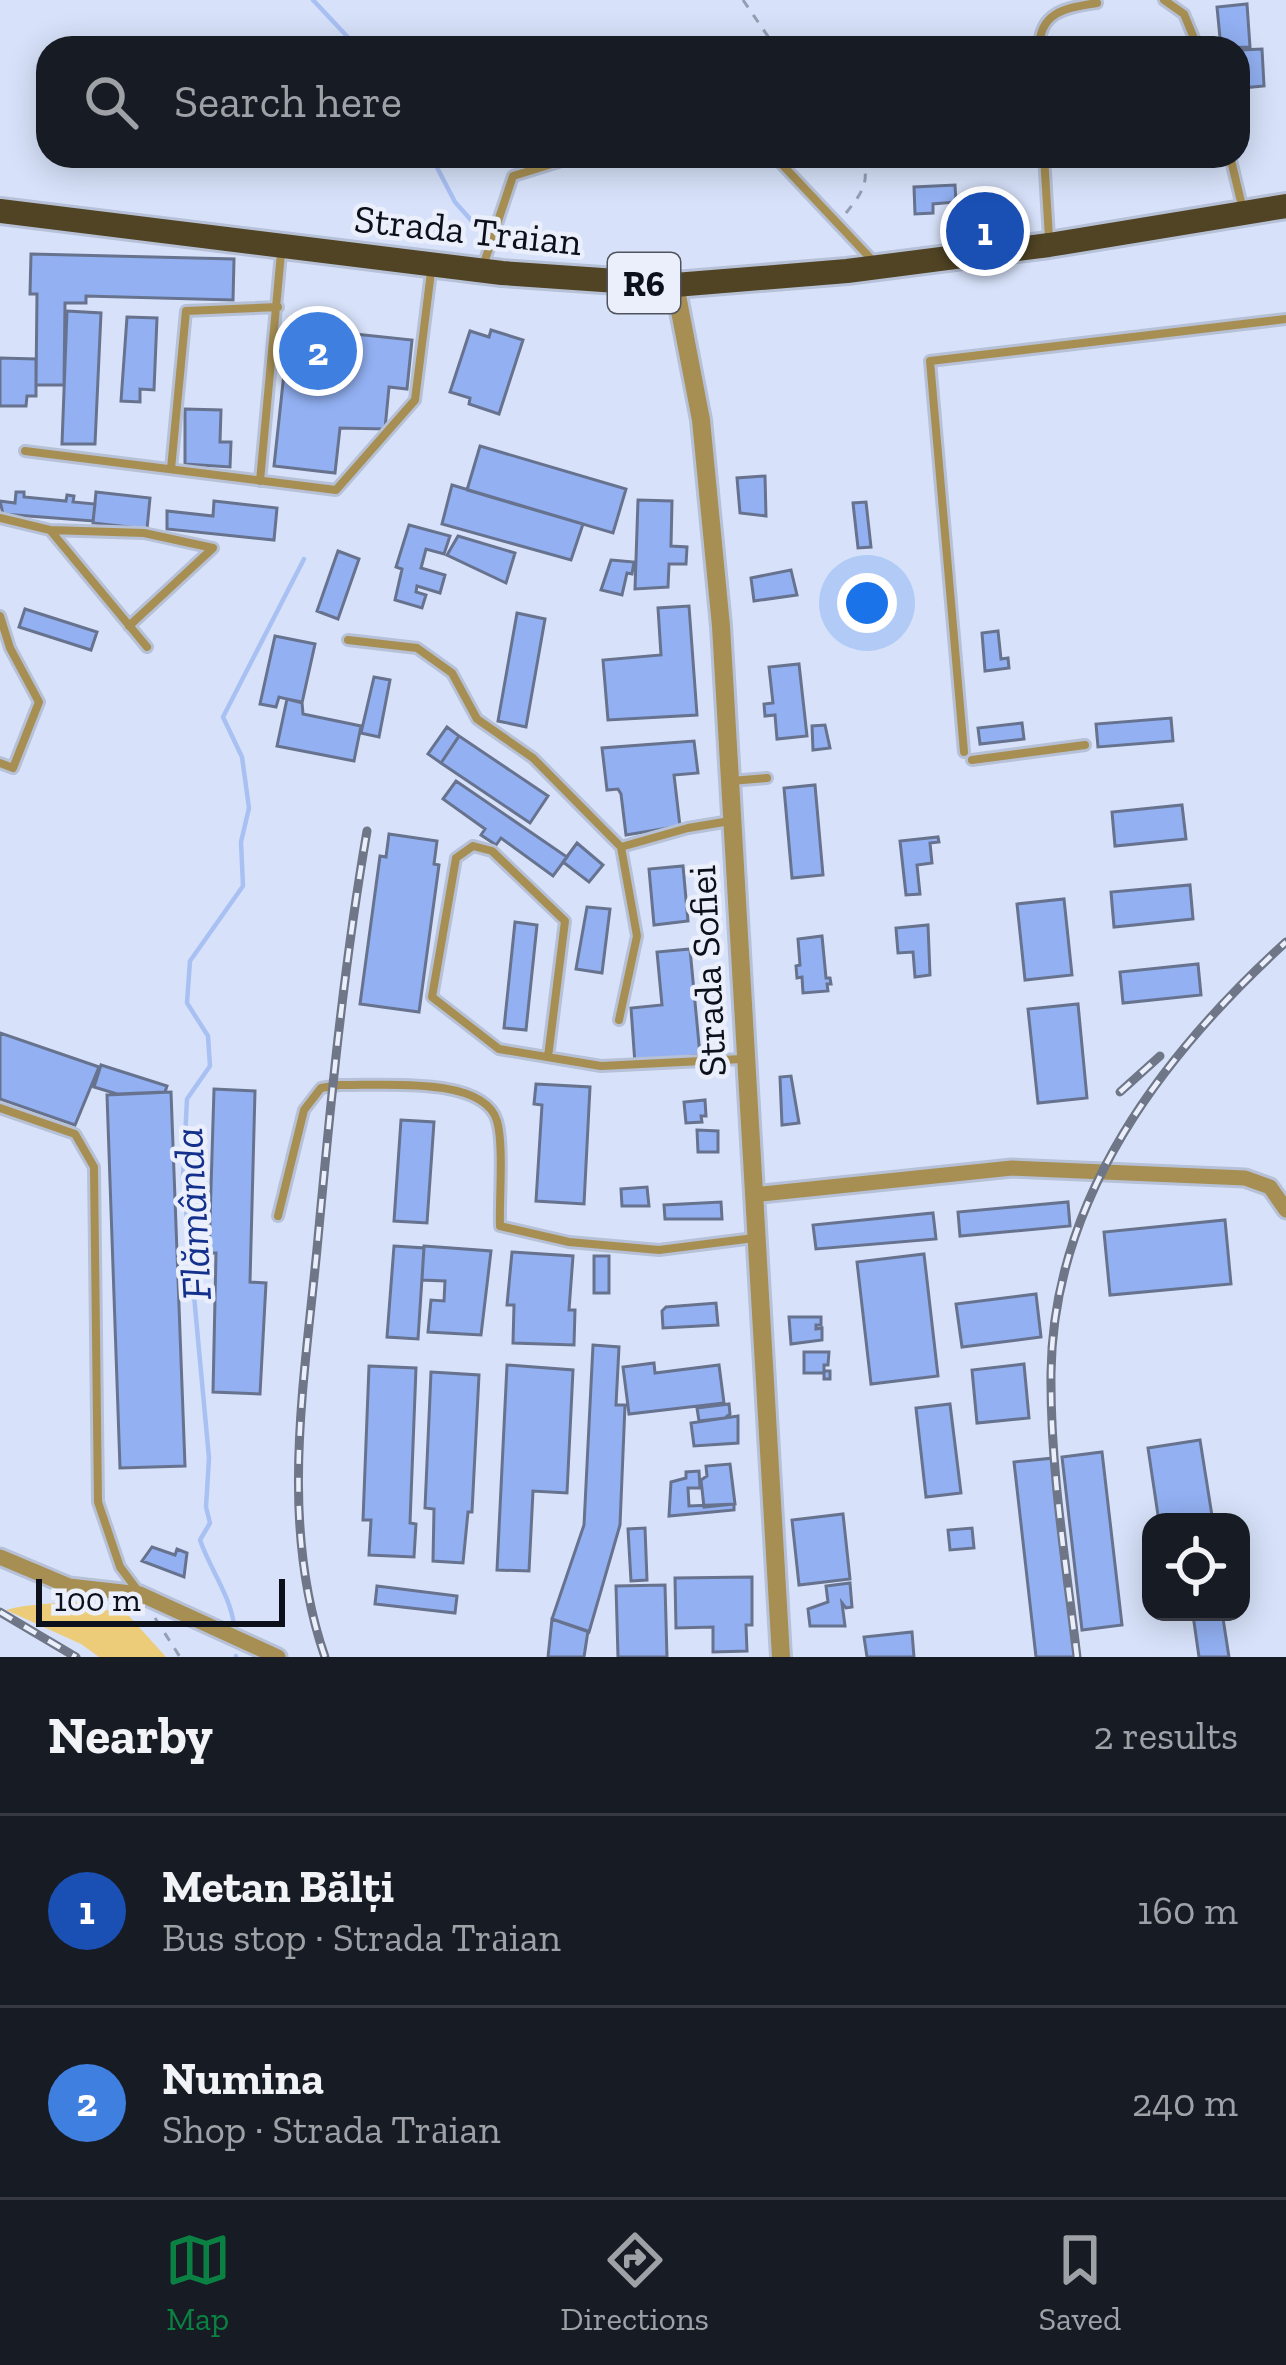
<!DOCTYPE html>
<meta charset="utf-8">
<style>
body{margin:0;font-family:"Zilla Slab",serif;background:#242831;color:#f1f3f6}
.controls{position:absolute;right:36px;bottom:36px;display:grid;overflow:hidden;border-radius:24px;box-shadow:0 6px 30px #0003}
.controls button{width:108px;height:108px;display:grid;place-items:center;padding:0;border:0;border-bottom:3px solid #363941;background:#171b24;color:#f1f3f6;font:60px sans-serif}
.scale{position:absolute;left:36px;bottom:30px;width:249px;box-sizing:border-box;padding-left:12px;border:6px solid #0b101a;border-top:0;font-size:33px;line-height:42px;white-space:nowrap;color:#0b101a;-webkit-text-stroke:9px #eaeffb;paint-order:stroke}
.you{position:absolute;left:867px;top:603px;width:42px;height:42px;margin:-30px;border:9px solid #fff;border-radius:50%;background:#1a73e8;box-shadow:0 0 0 18px #1a73e833}
.badge{display:grid;place-items:center;width:78px;height:78px;border-radius:50%;background:#0b8043;color:#fff;font-size:39px;font-weight:700}
.pin{position:absolute;translate:-50% -50%;border:6px solid #fff;box-shadow:0 3px 12px #0006}
.list{margin:0;padding:0;list-style:none}
h2{display:flex;justify-content:space-between;align-items:center;height:156px;margin:0;padding:0 48px;font-size:51px}
h2 small{font-size:39px;font-weight:400;color:#9ea1a6}
.list li{display:grid;grid-template-columns:78px 1fr auto;gap:36px;align-items:center;box-sizing:border-box;height:192px;padding:0 48px;border-top:3px solid #363941}
.list b{display:block;font-size:45px;white-space:nowrap}
.list p{margin:0;font-size:39px;white-space:nowrap;color:#9ea1a6}
.list em{font-size:39px;font-style:normal;color:#9ea1a6}
.icon{flex:none;width:66px;height:66px;fill:none;stroke:currentColor;stroke-width:2;stroke-linecap:round;stroke-linejoin:round}
.map{position:relative;flex:none;width:1286px;height:1657px;overflow:hidden}
.search{position:absolute;background:#171b24;box-shadow:0 6px 30px #0003;left:36px;right:36px;top:36px;height:132px;display:flex;align-items:center;gap:30px;box-sizing:border-box;padding:0 42px;border-radius:36px;color:#9ea1a6;font-size:45px}
.sheet{height:540px;background:#171b24}
nav{display:flex;justify-content:space-around;align-items:center;box-sizing:border-box;height:168px;border-top:3px solid #363941;background:#171b24;font-size:33px;color:#9ea1a6}
nav a{display:grid;justify-items:center;gap:6px}
nav .on{color:#0b8043}
.map>svg:first-child{display:block}
.green{fill:#edcc79}
.lines{fill:none;stroke-linecap:round;stroke-linejoin:round}
.stream{stroke:#a9c0f3;stroke-width:4.5}
.building{fill:#92b0f2;stroke:#67738e;stroke-width:3}
.service-casing{stroke:#b6c0d6;stroke-width:14}
.minor-casing{stroke:#b6c0d6;stroke-width:21}
.tertiary-casing{stroke:#b6c0d6;stroke-width:24}
.trunk-casing{stroke:#b6c0d6;stroke-width:30}
.path{stroke:#959eb2;stroke-width:3;stroke-dasharray:9 9;stroke-linecap:butt}
.service{stroke:#a78f53;stroke-width:8}
.minor{stroke:#a78f53;stroke-width:15}
.tertiary{stroke:#a78f53;stroke-width:18}
.trunk{stroke:#504424;stroke-width:24}
.rail-casing{stroke:#6e7687;stroke-width:9}
.rail{stroke:#eaeffb;stroke-width:4.5;stroke-dasharray:14;stroke-linecap:butt}
.labels{text-anchor:middle;dominant-baseline:central;stroke-width:9;stroke-linejoin:round;paint-order:stroke}
.shield{fill:#eaeffb;stroke:#4e535e;stroke-width:3}
.shield-label{font-size:36px;font-weight:bold;fill:#0b101a}
.street-label{font-size:39px;fill:#0b101a;stroke:#eaeffb}
.water-label{font-size:42px;font-style:italic;fill:#13308d;stroke:#eaeffb}
</style>
<div class="map">
<svg width="1286" height="1657" viewBox="0 0 1286 1657">
<rect width="100%" height="100%" fill="#d7e2fa"/>
<!-- green -->
<path class="green" d="M73 1601 129 1616 166 1657H99L81 1644 6 1610C30 1603 49 1605 73 1601Z"/>
<g class="lines">
<!-- stream -->
<path class="stream" d="M313 0 358 48
M431 156 455 202 478 228
M234 1625C230 1595 210 1569 200 1540L210 1523 206 1507 209 1458 183 1177 187 1099 210 1066 208 1036 187 1003 190 961 243 886 241 842 249 808 242 757 223 717 304 559
M236 1657V1656"/>
</g>
<!-- building -->
<path class="building" d="M1247 4 1250 47 1221 48 1217 7Z
M1262 49 1264 86 1242 88 1240 50Z
M955 185 956 202 933 204V213L915 214 914 187Z
M31 254 234 259 233 300 86 296V303H65L64 385H36L37 294H30Z
M67 311 101 313 95 444H62Z
M127 317 157 318 154 390 140 389V402L121 401Z
M289 327 412 340 407 389 389 387 385 429 340 428 335 473 274 466Z
M491 330 523 340 499 414 469 404 470 398 450 392 470 331 489 337Z
M0 358 36 359V396H27L26 406H0Z
M185 409 221 410 220 442H231L230 467 185 464Z
M480 446 626 489 613 533 467 490Z
M765 476 766 516 740 513 737 478Z
M452 485 583 524 571 560 442 524Z
M16 492H24V497L66 501 67 495 74 496 73 502 95 504 93 521 3 514 0 501 15 503Z
M96 492 150 498 147 529 93 523Z
M638 500 672 501 671 546 687 547 686 564H669L668 587 635 589Z
M214 501 277 508 274 540 167 529V511L213 516Z
M866 502 871 547 858 548 853 503Z
M409 525 450 536 444 554 426 549 421 568 445 575 440 593 417 586 416 592 426 595 422 608 395 600 402 569 396 567Z
M458 536 515 553 506 583 447 555Z
M338 551 359 559 338 619 317 611Z
M611 560 634 562 632 574 627 573 622 595 601 590Z
M791 570 797 595 754 601 751 578Z
M689 606 697 715 608 720 603 660 661 655 658 608Z
M25 609 97 632 91 650 19 627Z
M517 613 545 619 526 727 498 721Z
M998 631 1001 659 1008 658 1009 668 985 671 982 633Z
M275 636 315 644 302 703 279 697 276 707 260 704Z
M799 664 807 736 777 739 775 715 765 716 764 704 773 703 769 667Z
M374 677 390 680 379 737 361 733Z
M287 699 302 702 303 714 361 726 354 761 277 746Z
M1171 718 1173 741 1098 747 1096 724Z
M1022 723 1024 739 980 744 978 728Z
M825 725 830 748 813 750 812 726Z
M447 727 459 736 441 763 428 754Z
M459 736 548 796 530 823 441 763Z
M694 741 698 773 674 775 680 826 626 835 621 794 618 789 607 790 602 748Z
M456 781 567 857 553 876 501 838 496 845 481 835 485 829 443 799Z
M815 785 823 875 792 878 784 788Z
M1182 805 1186 839 1115 846 1112 812Z
M389 834 437 841 434 864 439 865 419 1012 360 1004 380 856 386 857Z
M938 837 939 842 930 843 932 863 917 865 920 894 906 895 900 841Z
M577 843 603 865 589 882 563 862Z
M683 866 688 921 654 925 649 869Z
M1190 885 1193 919 1114 927 1111 892Z
M1064 899 1072 975 1025 980 1017 904Z
M587 907 610 909 602 973 576 969Z
M515 922 537 925 526 1030 504 1028Z
M928 925 930 975 915 977 913 952 898 953 896 928Z
M822 936 826 978H830L831 984H827L828 991 803 993 802 977 797 978 796 966 800 965 798 939Z
M690 949 700 1055 635 1064 631 1008 662 1005 657 952Z
M1198 964 1201 995 1123 1003 1120 972Z
M1078 1004 1087 1098 1038 1103 1028 1009Z
M0 1033 99 1067 75 1125 0 1099Z
M101 1065 167 1086 165 1092 117 1094 94 1087Z
M791 1076 799 1123 782 1125 780 1077Z
M536 1084 590 1087 584 1204 536 1201 542 1105 534 1104Z
M214 1089 255 1091 250 1282 266 1283 260 1394 213 1392 216 1253H209Z
M171 1092 185 1466 120 1468 107 1095Z
M705 1100 706 1116H701L702 1122 686 1123 684 1102Z
M401 1120 434 1122 427 1223 394 1221Z
M697 1130 718 1131V1152H698Z
M647 1187 649 1206H622L621 1189Z
M721 1202 722 1219H665L664 1205Z
M1068 1202 1070 1226 960 1236 958 1212Z
M933 1213 936 1239 816 1249 813 1225Z
M1225 1220 1231 1284 1110 1295 1104 1232Z
M394 1246 424 1248 418 1339 387 1337Z
M424 1246 491 1251 481 1335 428 1332 431 1300 444 1301 445 1281 422 1280Z
M512 1252 573 1256 569 1310H575L574 1345 513 1343 514 1305H507Z
M924 1254 938 1376 871 1384 857 1262Z
M594 1256H609V1293H594Z
M1036 1294 1041 1337 962 1347 956 1304Z
M716 1303 718 1325 663 1328 662 1311 666 1307Z
M789 1317H821V1325H816V1329L822 1328V1340L791 1344Z
M593 1345 619 1347 616 1405H625L620 1525 589 1632 552 1619 584 1525Z
M804 1352H829L828 1365H824V1371H830V1379H824V1373H804Z
M654 1363 655 1373 719 1365 724 1403 629 1414 623 1367Z
M1024 1364 1029 1418 977 1423 972 1370Z
M507 1365 573 1370 567 1493 533 1491 529 1571 497 1570Z
M369 1366 416 1368 410 1523 416 1524 414 1557 369 1555 371 1520H363Z
M431 1372 479 1375 472 1512H468L463 1563 433 1561 434 1509 425 1508Z
M729 1404 730 1414 725 1418 699 1421 697 1408Z
M950 1404 961 1493 926 1497 916 1408Z
M738 1416V1443L694 1446 691 1423Z
M1200 1440 1213 1522H1159L1148 1448Z
M1102 1452 1122 1625 1082 1630 1062 1457Z
M1054 1458 1076 1657H1036L1014 1462Z
M730 1464 735 1504 704 1507 701 1480 707 1476 706 1466Z
M699 1471 700 1488H688L689 1506 734 1504V1510L669 1516 671 1482 686 1478V1472Z
M843 1514 850 1579 799 1585 792 1520Z
M645 1528 647 1580 631 1581 628 1529Z
M972 1528 974 1548 950 1550 948 1530Z
M152 1547 175 1555 177 1549 187 1553 184 1577 142 1561Z
M752 1577V1625H746L747 1651 713 1652V1627L676 1628 675 1578Z
M850 1583 852 1607 846 1608 842 1603 845 1626H810L808 1609 828 1602 826 1586Z
M665 1585 667 1657H618L616 1586Z
M377 1586 457 1596 455 1613 375 1604Z
M1222 1612 1229 1657H1199L1193 1615Z
M552 1619 588 1631 584 1657H548Z
M912 1632 914 1657H867L864 1637Z"/>
<g class="lines">
<defs>
<path id="service" d="M1164 0 1184 14 1198 48
M1039 48C1040 11 1066 8 1097 3
M774 156 874 262
M1044 156 1049 238
M1230 156 1243 210
M484 263 513 176 578 156
M25 451 336 490 415 400 431 272
M171 469 186 311 278 307
M260 481 281 253
M0 518 50 530 147 647
M50 530 144 533 213 548 129 626
M0 616 10 648 39 702 13 768 0 763
M348 640 417 648 452 673 477 719 533 758 621 847 688 828 730 821
M964 752 930 361 1286 319
M972 760 1085 745
M731 781 767 778
M619 1020 637 936 621 847
M548 1057 565 921 492 851 473 846 456 858 432 997 499 1049 601 1066 742 1059
M0 1108 75 1134 94 1167 98 1502 120 1567 138 1591
M278 1216 304 1110 321 1088 339 1085C378 1086 484 1075 497 1121 504 1145 499 1199 500 1226L569 1242 659 1250 754 1238"/>
<path id="minor" d="M753 1195 1012 1168 1245 1178 1270 1187 1286 1210
M0 1557 69 1586 140 1594 278 1657"/>
<path id="tertiary" d="M675 285 701 420 721 626 781 1657"/>
<path id="trunk" d="M0 211 502 273 675 285 847 271 1049 245 1286 206"/>
</defs>
<!-- service casing -->
<use href="#service" class="service-casing"/>
<!-- minor casing -->
<use href="#minor" class="minor-casing"/>
<!-- tertiary casing -->
<use href="#tertiary" class="tertiary-casing"/>
<!-- trunk casing -->
<use href="#trunk" class="trunk-casing"/>
<!-- path -->
<path class="path" d="M743 0 776 48
M846 213C862 193 872 180 860 156
M155 1618 180 1657"/>
<!-- service -->
<use href="#service" class="service"/>
<!-- minor -->
<use href="#minor" class="minor"/>
<!-- tertiary -->
<use href="#tertiary" class="tertiary"/>
<!-- trunk -->
<use href="#trunk" class="trunk"/>
<defs>
<path id="rail" d="M1120 1092 1160 1056
M0 1612 76 1657
M325 1657C279 1525 304 1384 317 1249 330 1109 343 970 367 831
M1077 1657C1066 1564 1050 1467 1051 1373 1053 1198 1163 1054 1286 942"/>
</defs>
<!-- rail casing -->
<use href="#rail" class="rail-casing"/>
<!-- rail -->
<use href="#rail" class="rail"/>
</g>
<g class="labels">
<!-- shield labels -->
<rect class="shield" x="608" y="253" width="72" height="60" rx="9"/>
<g class="shield-label">
<text x="644" y="283">R6</text>
</g>
<!-- street labels -->
<g class="street-label">
<text transform="translate(468 230) rotate(6)">Strada Trаian</text>
<text transform="translate(707 971) rotate(-93)">Strada Sofiei</text>
</g>
<!-- water labels -->
<g class="water-label">
<text transform="translate(192 1214) rotate(-93)">Flămânda</text>
</g>
</g>
</svg>
<div class="controls">
<button><svg class="icon" aria-label="locate" viewBox="0 0 24 24"><circle cx="12" cy="12" r="6"/><path d="M12 2v4M12 18v4M2 12h4M18 12h4"/></svg></button>
</div>
<div class="scale">100 m</div>
<div class="you"></div>
<div class="pin badge" style="left:985px;top:231px;background:#1a4fb4">1</div>
<div class="pin badge" style="left:318px;top:351px;background:#3f7fe0">2</div>
<div class="search"><svg class="icon" aria-label="search" viewBox="0 0 24 24"><circle cx="10" cy="10" r="6"/><path d="M15 15l6 6"/></svg>Search here</div>
</div>
<section class="sheet">
<h2>Nearby<small>2 results</small></h2>
<ul class="list">
<li><span class="badge" style="background:#1a4fb4">1</span><div><b>Metan Bălți</b><p>Bus stop · Strada Trаian</p></div><em>160 m</em></li>
<li><span class="badge" style="background:#3f7fe0">2</span><div><b>Numina</b><p>Shop · Strada Trаian</p></div><em>240 m</em></li>
</ul>
</section>
<nav>
<a class="on"><svg class="icon" aria-label="map" viewBox="0 0 24 24"><path d="M3 6l6-2 6 2 6-2v14l-6 2-6-2-6 2zM9 4v14M15 6v14"/></svg>Map</a>
<a><svg class="icon" aria-label="directions" viewBox="0 0 24 24"><path d="M12 3l9 9-9 9-9-9zM9 14v-3h6M13 9l2 2-2 2"/></svg>Directions</a>
<a><svg class="icon" aria-label="saved" viewBox="0 0 24 24"><path d="M7 4h10v16l-5-4-5 4z"/></svg>Saved</a>
</nav>
